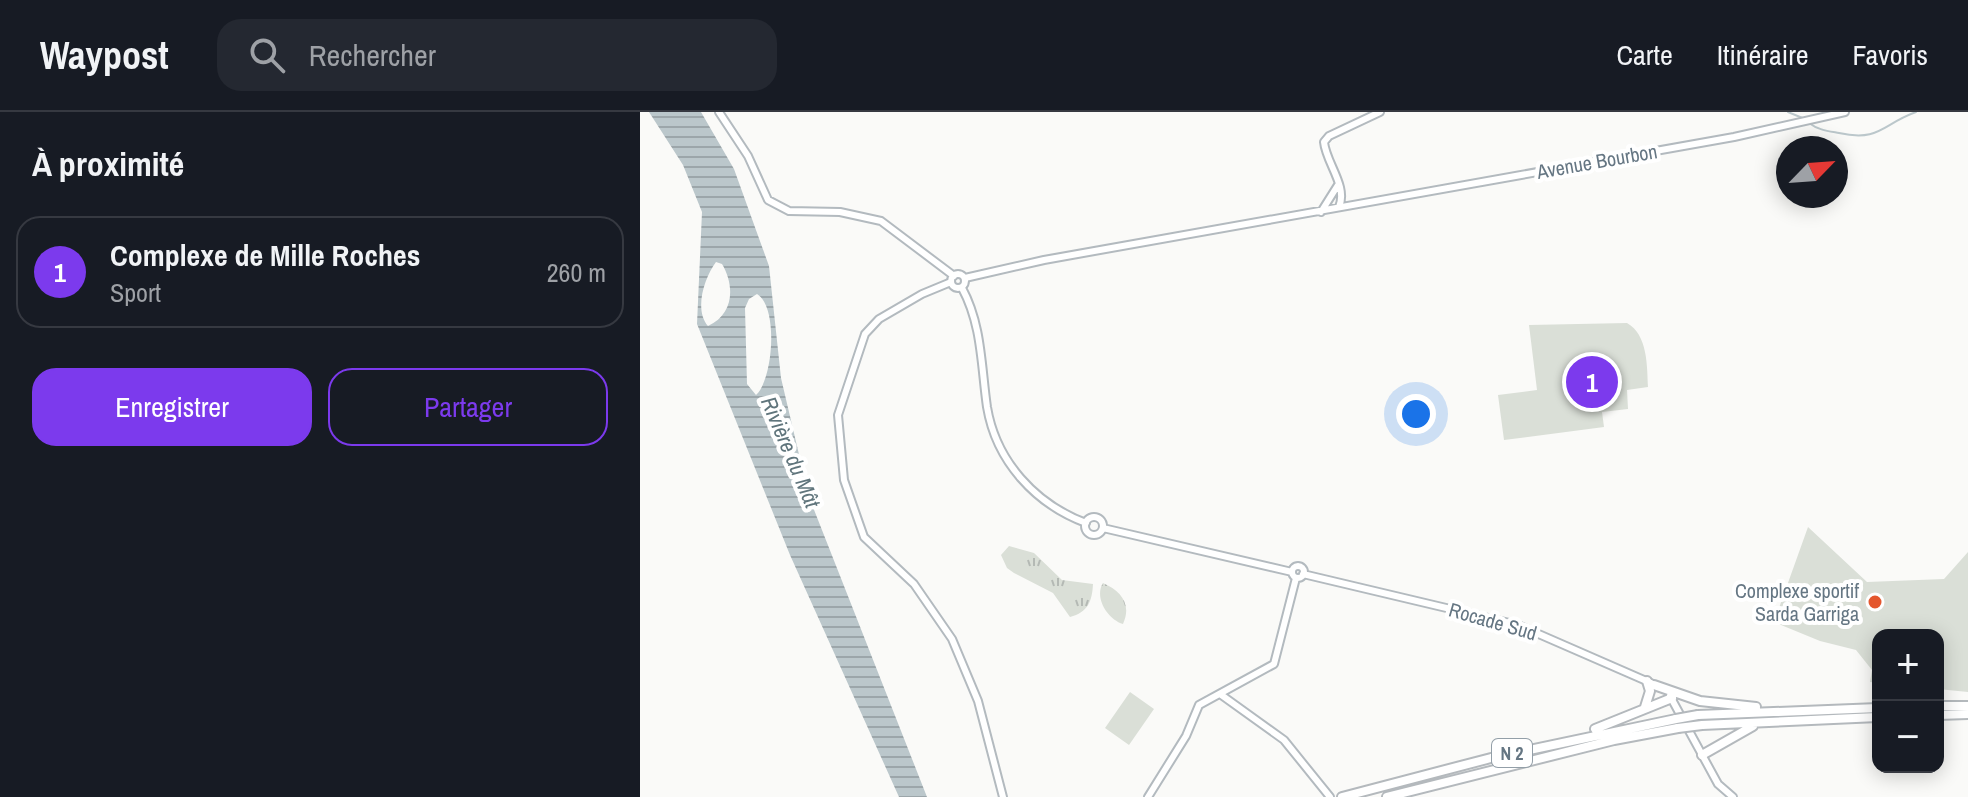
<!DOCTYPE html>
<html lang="fr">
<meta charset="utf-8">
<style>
body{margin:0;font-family:"Archivo Narrow",sans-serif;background:#242831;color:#f1f3f6}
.controls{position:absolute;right:24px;bottom:24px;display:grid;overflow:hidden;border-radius:16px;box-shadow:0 4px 20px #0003}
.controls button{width:72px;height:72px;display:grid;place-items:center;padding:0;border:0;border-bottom:2px solid #363941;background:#171b24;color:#f1f3f6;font:40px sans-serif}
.compass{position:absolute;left:1136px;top:24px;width:72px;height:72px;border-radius:50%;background:#171b24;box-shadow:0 4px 20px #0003;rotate:65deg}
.you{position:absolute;left:776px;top:302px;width:28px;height:28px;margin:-20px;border:6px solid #fff;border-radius:50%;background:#1a73e8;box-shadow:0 0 0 12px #1a73e833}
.badge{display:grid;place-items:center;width:52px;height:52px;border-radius:50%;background:#7c3aed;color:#fff;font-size:26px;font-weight:700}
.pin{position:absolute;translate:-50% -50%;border:4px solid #fff;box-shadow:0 2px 8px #0006}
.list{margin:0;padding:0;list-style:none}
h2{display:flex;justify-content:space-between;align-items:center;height:104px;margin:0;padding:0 32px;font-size:34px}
h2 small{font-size:26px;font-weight:400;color:#9ea1a6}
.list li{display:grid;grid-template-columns:52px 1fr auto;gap:24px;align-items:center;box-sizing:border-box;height:112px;margin:0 16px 16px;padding:0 16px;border:2px solid #363941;border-radius:24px}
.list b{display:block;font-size:30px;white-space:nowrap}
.list p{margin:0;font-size:26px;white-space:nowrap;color:#9ea1a6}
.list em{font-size:26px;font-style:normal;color:#9ea1a6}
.actions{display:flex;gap:16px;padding:24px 32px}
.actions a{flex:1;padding:18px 0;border:2px solid #7c3aed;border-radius:24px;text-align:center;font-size:28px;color:#7c3aed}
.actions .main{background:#7c3aed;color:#fff}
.icon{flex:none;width:44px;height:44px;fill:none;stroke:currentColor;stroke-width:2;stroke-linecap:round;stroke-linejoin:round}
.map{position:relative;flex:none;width:1328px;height:685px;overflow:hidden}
header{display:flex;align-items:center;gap:48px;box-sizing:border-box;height:112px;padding:0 40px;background:#171b24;border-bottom:2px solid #363941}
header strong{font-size:38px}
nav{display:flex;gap:44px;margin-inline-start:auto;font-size:28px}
.search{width:560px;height:72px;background:#242831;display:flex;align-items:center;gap:20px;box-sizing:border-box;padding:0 28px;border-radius:24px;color:#9ea1a6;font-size:30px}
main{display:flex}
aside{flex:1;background:#171b24}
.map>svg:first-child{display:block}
.grass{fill:url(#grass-tufts)}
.garden{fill:#dadfd7}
.water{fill:url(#water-rules);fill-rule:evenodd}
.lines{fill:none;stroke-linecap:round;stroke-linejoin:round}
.stream{stroke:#bbc7cb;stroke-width:2}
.secondary-casing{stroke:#b3babf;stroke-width:10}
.highway-casing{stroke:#b4b9bd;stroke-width:12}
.secondary{stroke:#fff;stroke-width:6}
.highway{stroke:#fff;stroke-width:8}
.highway-bridge-casing{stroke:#b4b9bd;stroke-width:12;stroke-linecap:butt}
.highway-bridge{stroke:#fff;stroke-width:8}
.poi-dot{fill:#e4572e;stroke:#fff;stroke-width:3}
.labels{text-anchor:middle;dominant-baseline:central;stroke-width:8;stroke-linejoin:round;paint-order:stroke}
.shield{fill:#fff;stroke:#939fa8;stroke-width:2}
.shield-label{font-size:18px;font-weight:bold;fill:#657683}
.street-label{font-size:20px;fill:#657683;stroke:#fff}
.poi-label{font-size:20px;fill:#657683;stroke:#fff;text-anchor:end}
.water-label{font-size:22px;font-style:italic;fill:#60757c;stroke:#fff}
</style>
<header>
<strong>Waypost</strong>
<div class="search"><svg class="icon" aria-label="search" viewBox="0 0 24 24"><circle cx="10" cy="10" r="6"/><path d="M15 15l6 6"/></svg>Rechercher</div>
<nav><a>Carte</a><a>Itinéraire</a><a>Favoris</a></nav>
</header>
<main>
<aside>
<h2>À proximité<small></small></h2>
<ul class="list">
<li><span class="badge">1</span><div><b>Complexe de Mille Roches</b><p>Sport</p></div><em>260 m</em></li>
</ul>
<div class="actions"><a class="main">Enregistrer</a><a>Partager</a></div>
</aside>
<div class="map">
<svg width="1328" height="685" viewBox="0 0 1328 685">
<defs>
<pattern id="grass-tufts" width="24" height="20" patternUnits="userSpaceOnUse" patternTransform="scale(2)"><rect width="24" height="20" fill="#dadfd7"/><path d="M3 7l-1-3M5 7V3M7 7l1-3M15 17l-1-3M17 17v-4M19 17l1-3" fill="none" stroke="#b4b9b4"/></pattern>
<pattern id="water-rules" width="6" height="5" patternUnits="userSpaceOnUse" patternTransform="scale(2)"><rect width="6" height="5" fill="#bbc7cb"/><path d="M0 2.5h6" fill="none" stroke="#9ca6aa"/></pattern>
</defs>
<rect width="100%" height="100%" fill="#fafaf8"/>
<!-- grass -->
<path class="grass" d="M369 434 394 441 422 468 453 472C452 490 448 500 430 505L413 481 374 461 367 456 361 443Z
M463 471C481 479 492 492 483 512 467 507 454 485 463 471Z"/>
<!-- garden -->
<path class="garden" d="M987 211C1008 223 1007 254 1008 275L987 278 988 297 962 300 964 315 864 328 858 283 897 278 889 213Z
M1168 415 1227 470 1304 467 1328 440V580L1298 577V523H1238V571L1230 570 1232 558 1216 538 1180 529 1134 510Z
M490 580 514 597 489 633 465 616Z"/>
<!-- water -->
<path class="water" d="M9 0H61L94 57 129 154 141 266 169 385 287 685H259L150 443 57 212 62 100 43 53ZM76 150 82 152C95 174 94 202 68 214 54 198 64 166 76 150ZM117 182C139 195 133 268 116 283L107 272 105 196 109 187Z"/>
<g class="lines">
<!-- stream -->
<path class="stream" d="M1148 0 1165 7
M1169 11C1178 18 1188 19 1199 21 1240 30 1242 12 1276 0"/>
<defs>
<path id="secondary" d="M79 0 108 44 128 88 149 99 200 100 241 109 314 164
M699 95C708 74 686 51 684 30L689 24 740 0
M681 100 698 73
M311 169a7 7 0 1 1 14 0a7 7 0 1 1-14 0Z
M325 166 404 148 1094 25 1205 0
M311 170 282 182 239 207 225 222 198 303 204 368 224 425 274 472 312 527 338 589 363 685
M322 176C342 213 341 253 347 295 356 349 395 392 446 411
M445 414a9 9 0 1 1 18 0a9 9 0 1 1-18 0Z
M463 416 652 460
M652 460a6 6 0 1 1 12 0a6 6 0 1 1-12 0Z
M663 462 878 513 1011 571
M580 582 644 628 690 685
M1030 584 1078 672 1093 685
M508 685 546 624 559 593 634 552 656 466"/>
<path id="highway" d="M1014 573 1060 589 1116 595
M1298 594H1328
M1005 595 1010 579 1007 569
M1058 603 1238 596
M1298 603 1328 602
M1062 613 1238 605
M955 617 1032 586
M1062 643 1113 614
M702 685 851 646 1036 607
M747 685 974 628 1038 616"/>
</defs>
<!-- secondary casing -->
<use href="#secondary" class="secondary-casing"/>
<!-- highway casing -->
<use href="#highway" class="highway-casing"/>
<!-- secondary -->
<use href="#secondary" class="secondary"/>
<!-- highway -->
<use href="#highway" class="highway"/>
<defs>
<path id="highway-bridge" d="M1036 607 1058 603
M1038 616 1062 613"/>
</defs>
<!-- highway-bridge casing -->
<use href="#highway-bridge" class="highway-bridge-casing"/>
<!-- highway-bridge -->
<use href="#highway-bridge" class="highway-bridge"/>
</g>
<!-- markers -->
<circle class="poi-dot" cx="1235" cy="490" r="8"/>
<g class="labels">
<!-- shield labels -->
<rect class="shield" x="852" y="627" width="40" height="28" rx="6"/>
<g class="shield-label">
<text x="872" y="641">N 2</text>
</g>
<!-- street labels -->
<g class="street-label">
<text transform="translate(957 49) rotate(-10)">Avenue Bourbon</text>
<text transform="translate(853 509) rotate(16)">Rocade Sud</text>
</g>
<!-- poi labels -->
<g class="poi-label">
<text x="1219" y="478">Complexe sportif<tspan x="1219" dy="23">Sarda Garriga</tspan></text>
</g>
<!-- water labels -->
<g class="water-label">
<text transform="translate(151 340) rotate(67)">Rivière du Mât</text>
</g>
</g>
</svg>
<div class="controls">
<button>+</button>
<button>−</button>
</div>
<svg class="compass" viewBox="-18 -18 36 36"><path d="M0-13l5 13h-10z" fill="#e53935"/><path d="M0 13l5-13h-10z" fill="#9ea1a6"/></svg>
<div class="you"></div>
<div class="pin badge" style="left:952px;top:270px">1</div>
</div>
</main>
